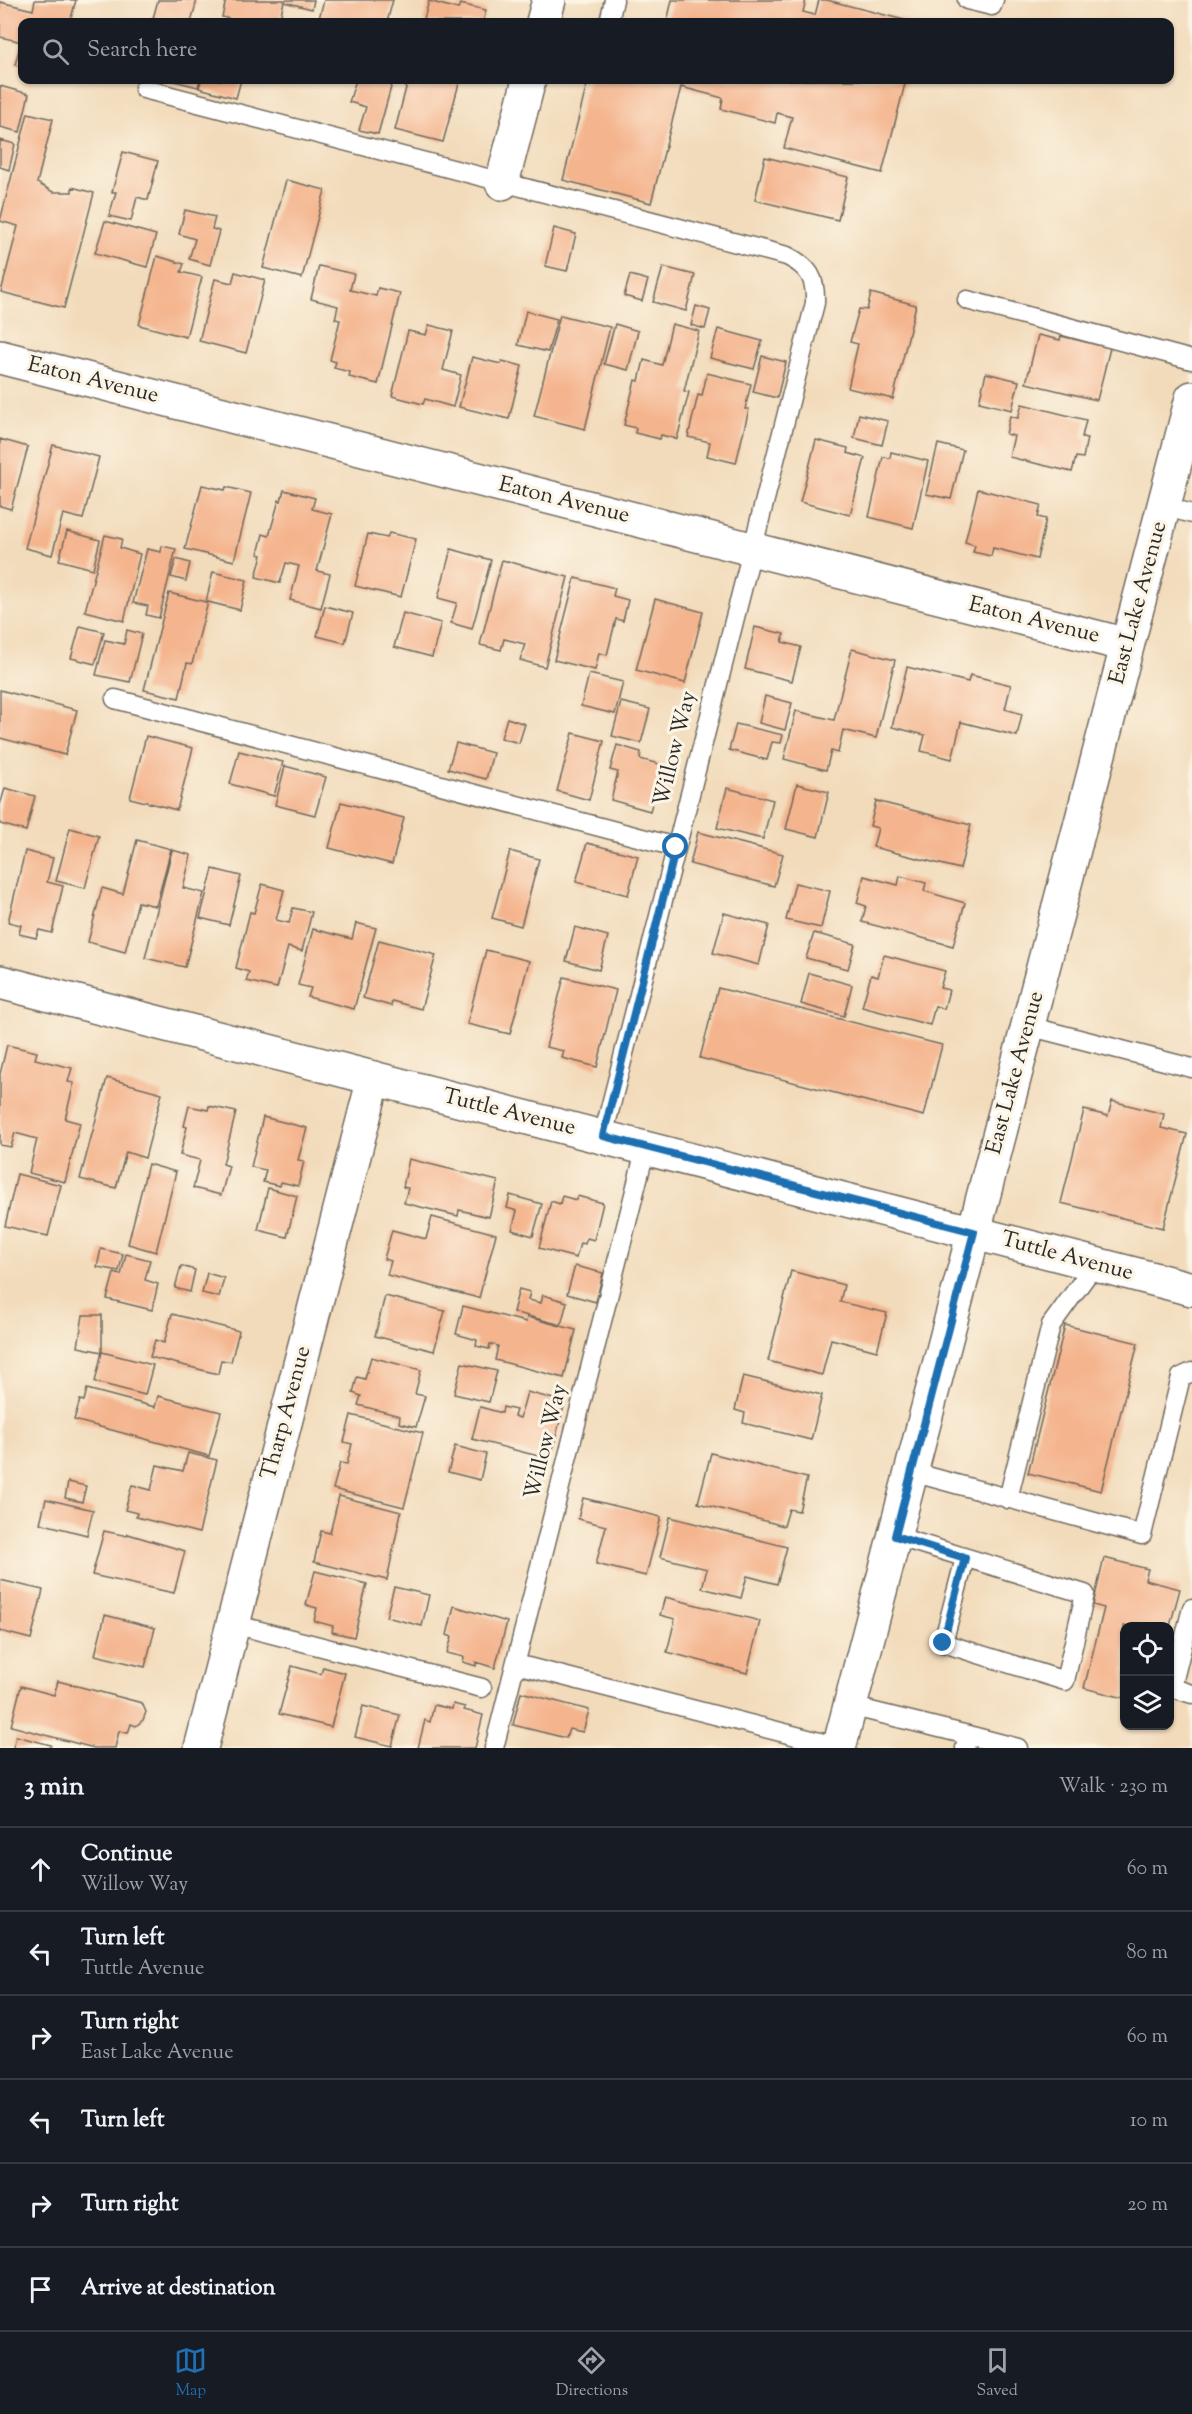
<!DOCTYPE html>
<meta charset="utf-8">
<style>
body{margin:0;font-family:"Sorts Mill Goudy",serif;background:#242831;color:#f1f3f6}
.controls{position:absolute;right:18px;bottom:18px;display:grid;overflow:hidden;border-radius:12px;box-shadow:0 2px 4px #0004}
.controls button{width:54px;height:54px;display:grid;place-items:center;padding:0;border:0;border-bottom:2px solid #363941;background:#171b24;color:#f1f3f6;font:30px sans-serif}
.stop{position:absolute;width:18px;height:18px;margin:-14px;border:4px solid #1f6fb2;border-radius:50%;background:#fff}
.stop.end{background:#1f6fb2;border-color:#fff;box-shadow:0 2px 6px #0008}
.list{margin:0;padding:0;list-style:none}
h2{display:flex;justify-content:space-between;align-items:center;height:78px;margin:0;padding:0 24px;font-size:26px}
h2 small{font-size:20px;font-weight:400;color:#9ea1a6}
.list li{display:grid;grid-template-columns:39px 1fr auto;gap:18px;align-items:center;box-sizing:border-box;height:84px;padding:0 24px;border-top:2px solid #363941}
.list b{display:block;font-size:22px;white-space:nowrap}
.list p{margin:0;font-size:20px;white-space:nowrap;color:#9ea1a6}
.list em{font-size:20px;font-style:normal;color:#9ea1a6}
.icon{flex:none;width:33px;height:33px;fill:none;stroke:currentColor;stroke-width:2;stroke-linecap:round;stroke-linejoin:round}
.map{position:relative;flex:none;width:1192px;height:1748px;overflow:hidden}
.search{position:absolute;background:#171b24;box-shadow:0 2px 4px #0004;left:18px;right:18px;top:18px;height:66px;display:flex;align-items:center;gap:15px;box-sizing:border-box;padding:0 21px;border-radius:12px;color:#9ea1a6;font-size:22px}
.sheet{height:582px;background:#171b24}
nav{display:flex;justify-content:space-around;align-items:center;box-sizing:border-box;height:84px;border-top:2px solid #363941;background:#171b24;font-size:16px;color:#9ea1a6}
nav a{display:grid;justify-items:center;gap:3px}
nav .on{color:#1f6fb2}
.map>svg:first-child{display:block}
.building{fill:#f4b48d}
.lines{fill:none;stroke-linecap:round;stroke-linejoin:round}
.lane-casing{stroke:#71695d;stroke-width:21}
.street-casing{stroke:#71695d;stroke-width:36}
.secondary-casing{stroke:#71695d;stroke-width:36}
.primary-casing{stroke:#71695d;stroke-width:36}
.lane{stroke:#fff;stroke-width:18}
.street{stroke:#fff;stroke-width:33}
.secondary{stroke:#fff;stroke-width:33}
.primary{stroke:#fff;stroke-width:33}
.route{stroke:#1f6fb2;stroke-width:8}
.labels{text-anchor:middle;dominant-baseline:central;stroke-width:6;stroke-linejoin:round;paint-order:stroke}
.street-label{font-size:22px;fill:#2b2b2b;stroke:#fcf5e5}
</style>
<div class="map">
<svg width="1192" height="1748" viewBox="0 0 1192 1748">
<rect width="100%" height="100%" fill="#fcf5e5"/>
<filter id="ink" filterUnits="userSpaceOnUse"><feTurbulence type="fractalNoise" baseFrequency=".0167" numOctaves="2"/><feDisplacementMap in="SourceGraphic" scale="12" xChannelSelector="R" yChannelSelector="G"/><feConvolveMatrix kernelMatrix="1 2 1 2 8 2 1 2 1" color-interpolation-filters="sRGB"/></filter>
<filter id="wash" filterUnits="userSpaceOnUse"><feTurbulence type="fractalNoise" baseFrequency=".008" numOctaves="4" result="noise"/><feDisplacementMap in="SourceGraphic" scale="24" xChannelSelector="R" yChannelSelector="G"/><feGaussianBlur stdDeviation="1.35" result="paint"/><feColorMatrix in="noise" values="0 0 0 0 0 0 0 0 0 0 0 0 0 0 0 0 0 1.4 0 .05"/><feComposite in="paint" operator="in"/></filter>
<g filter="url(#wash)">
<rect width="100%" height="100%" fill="#f2dbbb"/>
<g id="blocks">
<!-- building -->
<path class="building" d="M35 0H76L70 22H22V42L0 37V2L33 10Z
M158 0H197L191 22H152Z
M226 0H314L312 9 284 2 279 22H243L222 17Z
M324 0H393L387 22H318Z
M672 0H806L803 12 815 15 819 0H827L912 22H667Z
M429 1 458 9 460 4 486 10 483 22H423Z
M20 46 22 47V67L15 65Z
M170 80H200L198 87Z
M201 80H241L236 98 199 88Z
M356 80H393L378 134 359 130 366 107 349 102Z
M408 80H460L443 142 395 130Z
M588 80H906L882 173 784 148 792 117 777 113 775 123 721 109 723 98 681 87 651 203 563 180Z
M0 86 29 94 20 132 0 127Z
M28 113 53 119 37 183 53 192H72V187L94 193 64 308 1 292 18 226 0 221Z
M0 140 15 144 9 170 0 167Z
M123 152 158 161 148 200 137 197 131 221 109 216 116 192H112Z
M765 157 848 177 838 220 755 200Z
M286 180 325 190 302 278 263 268Z
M185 210 215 217 212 229 219 231 210 265 189 259 195 239 179 234Z
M105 221 156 235 147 267 95 253Z
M554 228 576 234 567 271 545 266Z
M157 256 184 264 181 272 202 277 186 337 139 325Z
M319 266 354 274 350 290 376 296 378 288 400 293 378 384 349 377 350 372 334 368 336 362 330 360 340 320 335 319 338 306 311 299Z
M663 267 695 275 686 311 653 302Z
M235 272 265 280 246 353 199 341 215 279 232 283Z
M630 275 648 280 642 301 624 296Z
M871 293 916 305 893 399 848 388 858 344 850 342 859 309 867 310Z
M696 306 710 310 705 329 691 325Z
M526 311 557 319 548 352 518 345Z
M560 315 610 327 585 429 534 416Z
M615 324 638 331 628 370 604 364Z
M672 324 699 331 684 391 689 392 677 439 661 435 660 439 635 433 636 428 624 425 635 380 639 381 644 360 662 365Z
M429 325 453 331 443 370 461 375 453 407 425 399 423 404 392 396 408 331 426 335Z
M718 329 762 341 754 369 710 358Z
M1038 335 1060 340 1061 336 1110 348 1097 400 1026 383Z
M762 356 786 362 777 398 753 392Z
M472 357 501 364 502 361 522 366 509 419 459 407Z
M707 373 751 384 745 409H749L736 463 707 456 710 442 688 437 698 395 702 396Z
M986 373 1019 381 1012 410 979 402Z
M1022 404 1086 420 1082 437 1087 438 1083 458 1076 457 1072 472 1009 457 1014 436 1006 434 1010 416 1018 418Z
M859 414 888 421 882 445 854 438Z
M0 439 28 447 11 509 0 506Z
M816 440 848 448 847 453 865 458 850 515 800 502Z
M938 444 963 450 951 499 926 494Z
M53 445 99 457 83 519 63 514 52 555 25 548Z
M891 452 928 461 913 528 869 517 883 457 890 458Z
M202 485 225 490 226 487 251 493 234 561 185 549Z
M978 489 1041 505 1038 517 1046 519 1037 559 993 548 991 556 973 552 975 545 965 542Z
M284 490 315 498 312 509 332 514 317 571 330 574 321 608 290 600 299 566 286 563 280 583 256 577 262 555 258 554 263 534 269 536 279 500 281 501Z
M67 531 100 540 93 569 59 560Z
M389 533 416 539 401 597 355 586 368 534 387 538Z
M105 535 122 539 120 548 140 554 124 621 85 611Z
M162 546 176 549 159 618 146 615 148 606 133 603 147 549 161 552Z
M451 549 491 560 472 629 451 623 457 603 438 598Z
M176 559 190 563 186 581 171 577Z
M502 560 568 577 545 667 520 660 525 644 504 639 501 650 480 645Z
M213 572 247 580 240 610 208 602 192 664 187 663 179 698 144 690 169 593 206 602Z
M575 578 615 588 613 596 628 600 623 621 616 619 607 655 599 653 595 670 554 660Z
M655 599 703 612 685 683 636 670Z
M325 606 353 613 345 643 317 636Z
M403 613 441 623 432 657 394 647Z
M80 626 104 632 95 664 71 658Z
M755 627 784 634 782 642 801 647 792 681 745 669Z
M127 630 142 634 130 682 96 675 105 640 124 644Z
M852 649 895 660 876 738 843 730 838 753 831 751 826 770 784 759 796 711 834 720Z
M907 667 968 682 970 675 1011 685 1005 709 1022 714 1017 736 961 722 952 759 921 751 925 735 892 727Z
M589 674 623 682 615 714 581 706Z
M0 690 77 710 65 755 0 738Z
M765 696 792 703 785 730 759 723Z
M621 702 650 709 641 743 612 736Z
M507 718 525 724 519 743 501 738Z
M736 724 783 735 781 743 772 742 767 760 729 750Z
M573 733 604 741 589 800 557 791Z
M146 736 193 748 177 810 130 798Z
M456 743 493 753 486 779 448 769Z
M617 745 641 752 640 759 663 765 650 811 611 800 618 772 610 770Z
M239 751 283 762 274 796 230 784Z
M285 766 326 777 315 815 275 805Z
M797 784 829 792 818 837 786 829Z
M5 788 35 796 26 831 0 824V806Z
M727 788 773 800 763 839 717 828Z
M876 801 971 825 960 869 873 847 878 828 870 826Z
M341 802 404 818 392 864 329 848Z
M70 828 99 836 85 888 56 881Z
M698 832 783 854 774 886 690 864Z
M137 840 171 849 156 906 138 902 125 952 88 942 102 888 123 894Z
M587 843 638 856 628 895 576 882Z
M172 850 191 855 183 888 204 893 185 967 145 958Z
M25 851 53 858 47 882 63 886 52 933 39 930 36 938 19 934 21 925 8 922Z
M510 851 539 859 521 926 492 918Z
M213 869 241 876 229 925 200 918Z
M864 876 898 885 900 876 926 883 924 891 965 903 953 946 862 922 866 906 857 903Z
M795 883 830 891 821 928 786 920Z
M262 884 284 890 276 920 289 923 293 908 312 912 302 951 288 947 277 988 246 981 249 972 236 968 250 912 254 913Z
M724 913 769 925 759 965 713 953Z
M356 923 376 928 354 1009 308 997 311 988 298 985 313 929 352 939Z
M575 927 608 936 599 970 566 961Z
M814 933 855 944 848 969 806 958Z
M379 940 436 955 421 1009 392 1001 391 1006 363 998Z
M486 950 529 961 510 1034 467 1024Z
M884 955 945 971 940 988 949 990 944 1009 935 1006 930 1025 862 1007 871 975 878 977Z
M809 973 852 985 844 1016 801 1004Z
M564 977 616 990 597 1067 562 1058 564 1051 546 1047Z
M718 988 942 1045 924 1116 700 1058Z
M7 1045 37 1052 35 1059 72 1068 68 1082 74 1083 65 1119 80 1123 65 1182 29 1173 37 1139 15 1133 11 1147 0 1145V1074Z
M107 1078 162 1093 145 1158 126 1152 116 1188 80 1179Z
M1112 1101 1164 1114 1161 1128 1187 1134 1163 1228 1061 1203 1084 1110 1108 1116Z
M189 1106 208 1110 209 1106 236 1112 223 1164 229 1166 221 1195 193 1188 200 1160 180 1155 187 1127 184 1126Z
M263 1117 307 1128 298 1160 304 1161 298 1186 281 1182 280 1186 263 1182 266 1170 251 1167Z
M409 1159 498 1181 489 1217 459 1210 458 1216 404 1203 408 1188 403 1187Z
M148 1164 176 1172 156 1252 128 1244Z
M17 1174 61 1185 48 1236 5 1226Z
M268 1188 297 1196 287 1237 258 1230Z
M510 1195 542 1204 533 1236 512 1230 517 1211 507 1208Z
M562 1196 576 1200 577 1196 603 1203 594 1240 587 1238 585 1244 580 1243 576 1258 539 1248 551 1201 560 1204Z
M432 1217 496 1234 479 1298 387 1275 391 1261 384 1259 392 1230 426 1239Z
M101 1249 123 1254 119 1271 97 1267Z
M126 1254 150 1260 145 1280 158 1284 152 1310 107 1299 114 1273 121 1275Z
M181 1266 195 1270 190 1292 175 1288Z
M575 1266 603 1273 596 1302 567 1294Z
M791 1271 844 1285 840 1302 887 1313 877 1351 831 1339 822 1375 768 1361Z
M207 1273 224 1278 219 1297 202 1293Z
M519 1289 530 1292 528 1300 541 1303 543 1295 567 1302 561 1325 513 1312Z
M385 1296 445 1311 434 1351 375 1336Z
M463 1306 526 1322 527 1317 576 1330 564 1378 495 1360 498 1346 490 1344 489 1349 476 1346 477 1340 456 1334Z
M172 1314 239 1331 231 1362 221 1360 218 1374 150 1357 155 1340 164 1343Z
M83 1315H102V1352L78 1347Z
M1065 1325 1138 1343 1101 1491 1028 1473Z
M102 1352 153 1365 145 1395 95 1382Z
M371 1357 421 1370 415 1394 425 1396 416 1427 399 1423 400 1416 358 1405 361 1396 353 1393 357 1377 365 1379Z
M462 1363 497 1371 489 1402 454 1394Z
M743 1376 822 1395 811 1440 743 1423 745 1413 735 1410Z
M87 1389 155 1407 158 1396 221 1412 209 1456 74 1420 80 1400 84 1401Z
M527 1392 565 1402 550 1459 472 1439 480 1407 502 1413 503 1407 516 1410 514 1416 520 1418Z
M351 1415 423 1433 404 1507 333 1489 340 1463 347 1464 352 1444 344 1442Z
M455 1446 486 1454 480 1480 448 1472Z
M188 1453 217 1460 199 1533 136 1517 137 1513 125 1510 132 1485 151 1490 157 1465 183 1471Z
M711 1453 807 1478 799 1511 789 1509 784 1526 698 1503Z
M68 1482 86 1486 82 1502 65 1498Z
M339 1496 401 1512 387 1580 314 1562 321 1531 330 1533Z
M583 1498 661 1517 646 1576 596 1564 606 1526 578 1519Z
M46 1499 93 1510 87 1535 40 1523Z
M670 1517 787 1547 777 1584 747 1576 741 1598 702 1588 707 1569 660 1557Z
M104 1531 127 1536 128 1534 185 1551 174 1593 92 1575Z
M1104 1558 1148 1569 1145 1580 1180 1589 1170 1626H1124V1698L1084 1688 1104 1608 1093 1605Z
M315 1571 367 1584 354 1637 332 1632 333 1626 314 1621 317 1608 306 1605Z
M0 1580 43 1590 31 1639 0 1631Z
M394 1587 429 1595 422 1626 386 1617Z
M665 1597 760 1621 747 1673 667 1652 675 1619 660 1615Z
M454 1606 507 1622 495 1668 476 1662V1666L463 1662 464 1657 447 1653 452 1637 447 1635Z
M105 1615 155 1628 145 1667 95 1655Z
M292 1666 321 1674 323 1667 345 1673 331 1727 279 1714Z
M58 1681 142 1703 146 1712 143 1720 136 1726 131 1724 128 1733 119 1731 115 1748H94L11 1726 21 1686 54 1695Z
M521 1692 589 1710 583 1732 569 1729 566 1738 513 1725Z
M453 1704 465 1707 464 1710 483 1715 475 1748H418L425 1720 430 1722 434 1705 452 1709Z
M363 1706 400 1715 392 1746 355 1737Z
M16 1736 51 1745 50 1748H13Z"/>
</g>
</g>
<g filter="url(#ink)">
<use href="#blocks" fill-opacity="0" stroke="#71695d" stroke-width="1.5"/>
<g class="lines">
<defs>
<path id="lane" d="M967 0 992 6 994 0
M609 22 614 0
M144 89 787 256C809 267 816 278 815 303L603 1136
M967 300 1192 360
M1164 506 1192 514
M115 699 676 847
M1028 1026 1192 1068
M912 1472 1142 1535 1181 1377 1192 1372
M1008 1499 1051 1325 1095 1264
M895 1536 1085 1594 1065 1681 943 1643 965 1558
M1192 1608 1173 1683 1176 1689 1192 1694
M233 1624 482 1688
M516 1664 839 1747
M850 1706 968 1735 965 1748
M968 1735 1018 1748
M494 1748 646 1147"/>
<path id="street" d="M543 22 549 0
M502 183 529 80
M0 357 1127 645
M201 1748 374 1078"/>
<path id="secondary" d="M0 982 1192 1289"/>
<path id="primary" d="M839 1748 1192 398"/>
</defs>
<!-- lane casing -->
<use href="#lane" class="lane-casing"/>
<!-- street casing -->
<use href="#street" class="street-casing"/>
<!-- secondary casing -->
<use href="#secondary" class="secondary-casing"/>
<!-- primary casing -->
<use href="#primary" class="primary-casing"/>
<!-- lane -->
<use href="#lane" class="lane"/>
<!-- street -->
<use href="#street" class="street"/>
<!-- secondary -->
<use href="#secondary" class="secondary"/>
<!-- primary -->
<use href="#primary" class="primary"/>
</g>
</g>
<g class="lines" filter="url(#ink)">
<!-- route -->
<path class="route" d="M676 847 603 1136 974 1232 895 1536 965 1558 943 1643"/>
</g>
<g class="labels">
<!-- street labels -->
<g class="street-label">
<text transform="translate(93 381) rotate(14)">Eaton Avenue</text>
<text transform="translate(564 501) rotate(14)">Eaton Avenue</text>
<text transform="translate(1139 603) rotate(-75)">East Lake Avenue</text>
<text transform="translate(1034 621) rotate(14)">Eaton Avenue</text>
<text transform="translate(676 749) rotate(-76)">Willow Way</text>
<text transform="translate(1016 1073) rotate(-75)">East Lake Avenue</text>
<text transform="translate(509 1113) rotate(14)">Tuttle Avenue</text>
<text transform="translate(1067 1257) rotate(15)">Tuttle Avenue</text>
<text transform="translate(287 1413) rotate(-75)">Tharp Avenue</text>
<text transform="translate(547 1442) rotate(-76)">Willow Way</text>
</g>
</g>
</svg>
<div class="controls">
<button><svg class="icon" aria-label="locate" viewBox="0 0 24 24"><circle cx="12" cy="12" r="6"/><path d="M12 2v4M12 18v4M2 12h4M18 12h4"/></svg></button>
<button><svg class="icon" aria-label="layers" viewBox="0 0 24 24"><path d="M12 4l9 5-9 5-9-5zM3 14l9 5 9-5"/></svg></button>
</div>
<div class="stop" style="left:676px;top:847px"></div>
<div class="stop end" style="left:943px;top:1643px"></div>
<div class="search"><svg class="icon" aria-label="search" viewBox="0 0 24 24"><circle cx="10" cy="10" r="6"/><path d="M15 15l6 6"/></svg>Search here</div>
</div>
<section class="sheet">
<h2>3 min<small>Walk · 230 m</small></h2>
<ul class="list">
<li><svg class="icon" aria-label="ahead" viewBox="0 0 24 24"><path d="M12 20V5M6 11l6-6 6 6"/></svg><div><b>Continue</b><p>Willow Way</p></div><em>60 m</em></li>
<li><svg class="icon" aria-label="left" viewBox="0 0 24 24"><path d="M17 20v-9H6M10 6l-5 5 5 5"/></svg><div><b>Turn left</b><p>Tuttle Avenue</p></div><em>80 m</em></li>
<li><svg class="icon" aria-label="right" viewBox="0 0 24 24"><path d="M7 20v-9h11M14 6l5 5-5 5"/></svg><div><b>Turn right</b><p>East Lake Avenue</p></div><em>60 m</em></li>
<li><svg class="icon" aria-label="left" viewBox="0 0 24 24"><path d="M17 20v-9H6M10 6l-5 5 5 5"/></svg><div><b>Turn left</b></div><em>10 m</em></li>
<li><svg class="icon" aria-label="right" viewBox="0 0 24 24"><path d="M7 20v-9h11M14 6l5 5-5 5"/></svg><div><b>Turn right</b></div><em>20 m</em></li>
<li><svg class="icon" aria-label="arrive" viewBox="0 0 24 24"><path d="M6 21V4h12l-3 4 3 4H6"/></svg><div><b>Arrive at destination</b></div></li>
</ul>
</section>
<nav>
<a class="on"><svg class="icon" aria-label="map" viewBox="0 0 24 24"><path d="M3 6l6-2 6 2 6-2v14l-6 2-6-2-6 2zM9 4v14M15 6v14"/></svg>Map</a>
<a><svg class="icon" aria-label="directions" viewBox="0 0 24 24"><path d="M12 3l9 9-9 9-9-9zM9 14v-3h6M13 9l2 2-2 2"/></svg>Directions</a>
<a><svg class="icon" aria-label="saved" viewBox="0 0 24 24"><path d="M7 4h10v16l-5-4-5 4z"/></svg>Saved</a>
</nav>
